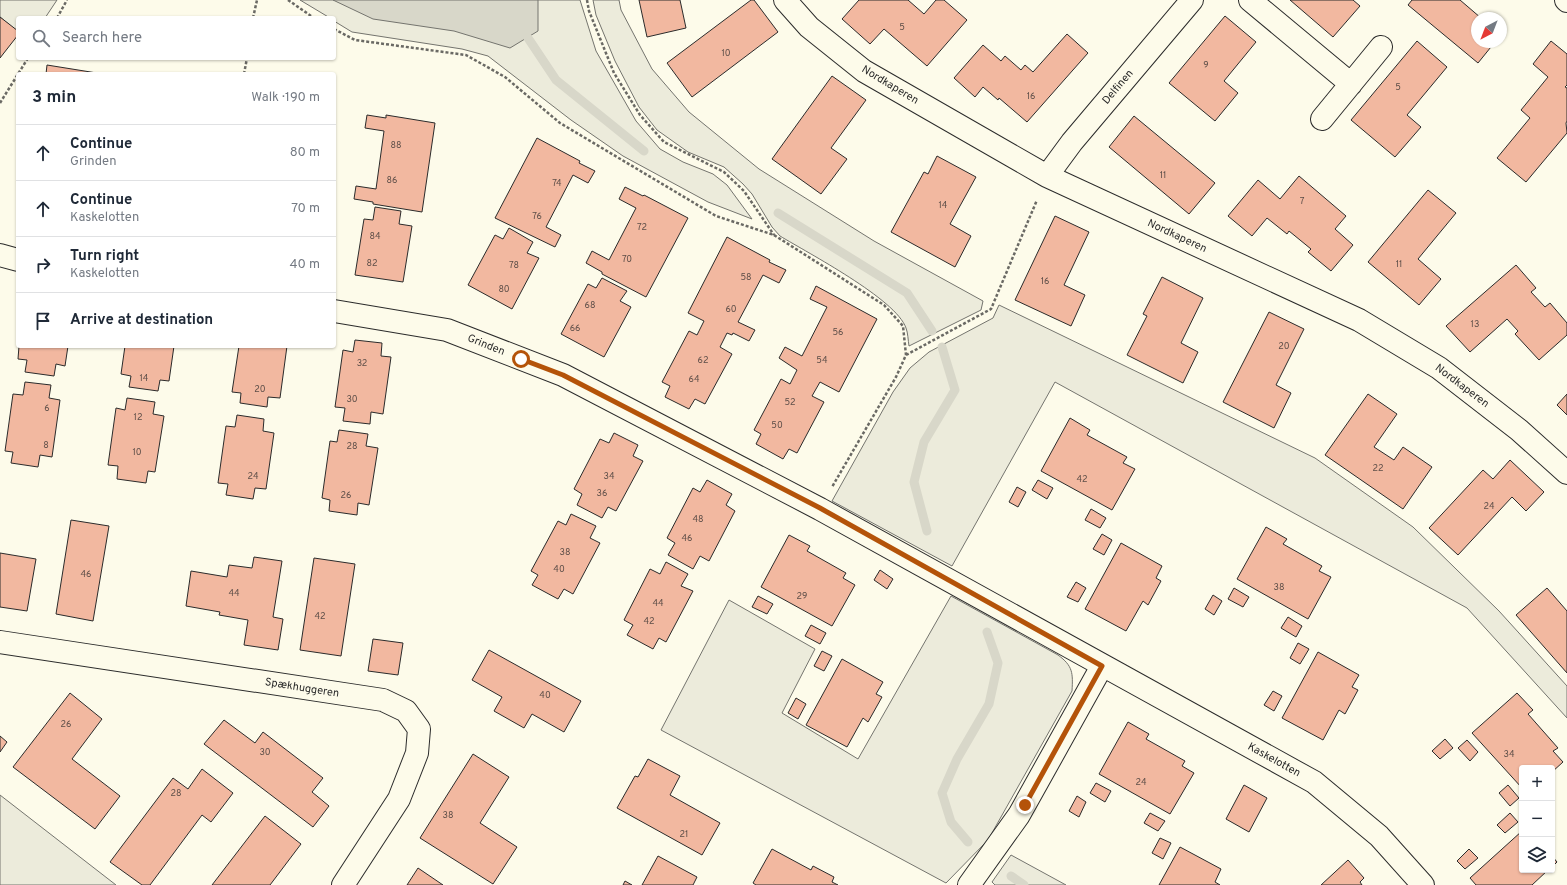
<!DOCTYPE html>
<meta charset="utf-8">
<style>
body{margin:0;font-family:Overpass,sans-serif;background:#f6f6f7;color:#1f2937}
.controls{position:absolute;right:12px;bottom:12px;display:grid;overflow:hidden;border-radius:4px;box-shadow:0 1px 3px #0004}
.controls button{width:36px;height:36px;display:grid;place-items:center;padding:0;border:0;border-bottom:1px solid #e0e1e3;background:#fff;color:#1f2937;font:20px sans-serif}
.compass{position:absolute;left:1471px;top:12px;width:36px;height:36px;border-radius:50%;background:#fff;box-shadow:0 1px 3px #0004;rotate:222deg}
.stop{position:absolute;width:12px;height:12px;margin:-9px;border:3px solid #b45309;border-radius:50%;background:#fff}
.stop.end{background:#b45309;border-color:#fff;box-shadow:0 1px 4px #0008}
.list{margin:0;padding:0;list-style:none}
h2{display:flex;justify-content:space-between;align-items:center;height:52px;margin:0;padding:0 16px;font-size:17px}
h2 small{font-size:13px;font-weight:400;color:#747a83}
.list li{display:grid;grid-template-columns:26px 1fr auto;gap:12px;align-items:center;box-sizing:border-box;height:56px;padding:0 16px;border-top:1px solid #e0e1e3}
.list b{display:block;font-size:15px;white-space:nowrap}
.list p{margin:0;font-size:13px;white-space:nowrap;color:#747a83}
.list em{font-size:13px;font-style:normal;color:#747a83}
.icon{flex:none;width:22px;height:22px;fill:none;stroke:currentColor;stroke-width:2;stroke-linecap:round;stroke-linejoin:round}
.map{position:relative;flex:none;width:1567px;height:885px;overflow:hidden}
.search{position:absolute;background:#fff;box-shadow:0 1px 3px #0004;left:16px;top:16px;width:320px;height:44px;display:flex;align-items:center;gap:10px;box-sizing:border-box;padding:0 14px;border-radius:4px;color:#747a83;font-size:15px}
.panel{position:absolute;background:#fff;box-shadow:0 1px 3px #0004;left:16px;top:72px;width:320px;height:276px;border-radius:4px}
.map>svg:first-child{display:block}
.green{fill:#ecebdb;stroke:#74746e}
.water{fill:#d8d7c9;stroke:#74746e}
.lines{fill:none;stroke-linecap:round;stroke-linejoin:round}
.stream{stroke:#d8d7c9;stroke-width:9}
.building{fill:#f2b8a0;stroke:#2b2b2b}
.minor-casing{stroke:#2b2b2b;stroke-width:24}
.path{stroke:#6a6964;stroke-width:2.5;stroke-dasharray:3 2;stroke-linecap:butt}
.minor{stroke:#fdfbea;stroke-width:22}
.route{stroke:#b45309;stroke-width:5}
.labels{text-anchor:middle;dominant-baseline:central;stroke-width:3;stroke-linejoin:round;paint-order:stroke}
.number-label{font-size:9px;fill:#5d4e48}
.street-label{font-size:11px;fill:#2b2b2b;stroke:#fdfbea}
</style>
<div class="map">
<svg width="1567" height="885" viewBox="0 0 1567 885">
<rect width="100%" height="100%" fill="#fdfbea"/>
<!-- green -->
<path class="green" d="M0 0H57L45 18H18V32L0 17Z
M300 0H580L596 51 636 121 660 149 683 162 713 174 727 185 752 219 708 202 623 156 571 120 488 56 462 49 352 32 334 21V18H330Z
M593 0H619L621 10 652 69 689 112 759 169 874 241 983 301 981 310 909 346C908 340 908 333 906 328 896 299 808 253 780 236L772 227 752 194 743 184 724 167 688 152 657 130 639 107 615 61 596 15Z
M999 305 1315 458 1413 527 1499 611 1567 686V718L1467 608 1055 382 952 566 832 501 893 392 910 368 929 352 993 318Z
M951 596 1058 655C1073 666 1073 673 1072 691L988 840 946 883 661 730 729 600 815 649 782 713 858 759Z
M0 795 116 885H0Z
M1011 855 1066 885H995L992 882Z"/>
<!-- water -->
<path class="water" d="M333 0H538V31L510 48 454 31 373 19Z"/>
<g class="lines">
<!-- stream -->
<path class="stream" d="M528 38 556 80 644 151
M778 213 907 293 932 331
M927 531 914 482 924 442 955 390 942 347
M968 842 951 822 942 793 957 759 989 704 998 663 987 632
M1011 876 1024 885"/>
</g>
<!-- building -->
<path class="building" d="M639 0H680L686 28 647 37Z
M751 0H754L778 32 692 97 667 63Z
M859 0H908L924 14 936 0H944L967 20 927 66 884 29 870 44 842 19Z
M1290 0H1353L1360 6 1333 37Z
M1412 0H1460L1481 18H1477V42H1495L1478 63 1408 5Z
M1225 16 1256 42 1224 81 1238 93 1215 121 1169 83Z
M0 17 18 31V35L0 58Z
M1067 34 1088 53 1027 122 999 98 998 100 983 87 975 97 954 78 983 45 1001 61 1005 56 1021 70 1025 65 1033 72Z
M1417 41 1447 67 1407 115 1421 127 1395 157 1351 120Z
M1551 41 1567 54V85L1565 87 1567 88V121L1566 123 1567 133 1526 182 1497 158 1530 118 1521 110 1548 77 1533 64Z
M47 65 103 74H46Z
M832 76 866 100 831 148 847 159 821 194 772 159Z
M367 115 386 118V115L435 123 422 212 373 204V202L354 199 356 186 376 189 384 131 365 128Z
M1134 116 1215 183 1189 214 1109 147Z
M537 138 580 161 579 163 595 171 588 183 573 175 546 227 561 235 555 247 495 218Z
M937 156 976 177 950 224 971 236 955 267 891 232 924 172 928 174Z
M1299 176 1346 216 1335 229 1353 245 1331 271 1308 252 1311 249 1289 231 1287 234 1267 218 1252 236 1228 216 1258 180 1280 199Z
M625 187 643 196 644 195 688 218 646 297 602 274V272L586 263 592 251 609 260 636 208 619 199Z
M1428 190 1456 213 1418 259 1441 279 1419 305 1368 262Z
M375 207 401 211 399 224 412 226 403 282 355 275 364 219 373 220Z
M1055 216 1089 232 1064 285 1085 295 1071 326 1015 300Z
M509 228 533 242 527 253 539 258 512 309 468 285 495 235 503 239Z
M727 237 770 260 769 262 786 270 779 283 763 275 738 322 755 330 749 341 733 333 732 335 727 333 720 347 732 354 705 404 695 399 689 409 665 397 670 386 662 382 689 331 697 335 704 321 688 313Z
M1516 265 1536 288 1531 292 1545 307 1550 303 1567 323V335L1539 360 1515 334 1518 331 1507 319 1470 352 1446 326Z
M1162 277 1203 298 1181 343 1198 352 1183 383 1127 355 1147 316 1143 314Z
M602 278 627 291 620 301 631 307 604 357 561 334 588 284 596 288Z
M816 286 877 319 839 392 820 382 812 396 824 402 797 453 789 449 783 459 756 444 761 434 754 430 781 379 790 384 797 370 779 358 785 347 802 356 827 307 810 299Z
M1269 312 1304 329 1276 385 1291 393 1274 428 1223 402Z
M355 340 382 343 381 356 391 357 383 414 371 412 370 424 343 421 345 408 335 407 343 350 353 352Z
M19 346H68L65 366 56 364 54 376 25 372 27 360 18 359Z
M125 346H174L169 381 160 380 158 391 129 387 131 376 121 374Z
M239 346H287L280 398 268 397 267 407 240 403 241 393 232 392Z
M25 382 51 385 49 398 60 400 52 457 40 455 38 467 11 463 13 452 5 451 13 394 23 395Z
M1368 394 1397 414 1374 447 1394 460 1403 447 1432 467 1403 509 1325 455Z
M1567 394V415L1557 405Z
M127 398 155 402 153 414 164 416 155 472 148 471 146 483 117 479 118 466 108 465 116 408 125 410Z
M237 415 264 419 263 431 274 433 266 489 255 488 253 499 226 495 228 484 218 483 226 426 235 427Z
M1070 418 1090 430 1087 435 1127 457 1123 463 1135 469 1112 510 1041 471Z
M339 430 368 434 366 446 378 448 369 505 358 503 357 515 329 511 330 500 322 498 330 441 337 442Z
M614 433 638 445 633 456 643 461 616 511 608 507 602 518 577 505 582 494 574 489 600 439 609 443Z
M1510 460 1544 492 1526 511 1512 497 1458 555 1429 528 1483 470 1493 479Z
M707 480 732 494 726 505 735 511 709 561 700 556 693 569 668 555 675 543 667 538 693 488 700 492Z
M1038 480 1053 488 1047 499 1032 490Z
M1017 487 1026 492 1018 507 1009 502Z
M1091 509 1106 518 1100 528 1085 520Z
M571 514 596 526 590 538 600 543 573 594 564 589 558 599 532 585 538 575 531 571 558 521 566 525Z
M71 520 109 526 93 621 56 614Z
M1266 527 1287 539 1283 544 1322 566 1319 571 1331 577 1308 619 1237 579Z
M1102 534 1112 540 1104 555 1093 549Z
M789 535 810 546 807 551 846 573 843 578 855 585 832 626 761 587Z
M1121 543 1162 566 1156 578 1161 581 1148 605 1143 601 1126 631 1085 609Z
M0 553 36 559 27 611 0 607Z
M254 557 282 561 273 617 283 619 278 650 244 645 248 620 219 615 220 612 186 606 191 571 227 577 229 565 252 568Z
M314 558 355 564 341 656 300 650Z
M666 562 688 574 681 586 693 591 666 642 659 638 653 649 627 635 633 625 624 620 650 569 660 574Z
M880 570 893 579 887 589 874 580Z
M1076 582 1086 588 1078 602 1067 597Z
M1234 588 1249 597 1243 607 1228 599Z
M1547 588 1567 611V673L1516 615Z
M1213 595 1222 601 1214 615 1205 609Z
M758 596 773 604 767 614 752 607Z
M1288 617 1302 626 1296 637 1281 628Z
M811 625 826 633 820 644 805 636Z
M373 639 403 643 398 675 368 671Z
M1298 643 1309 649 1300 664 1290 658Z
M489 650 581 701 564 732 532 714 524 728 494 711 502 697 472 680Z
M822 651 832 656 824 671 814 666Z
M1318 652 1359 675 1352 687 1358 690 1345 714 1339 710 1323 740 1282 718Z
M842 659 883 682 876 694 882 697 868 722 863 718 847 747 806 725Z
M1273 691 1282 696 1274 711 1264 705Z
M70 693 102 719 72 759 120 796 95 829 13 767Z
M1517 693 1533 710 1528 714 1558 748 1553 751 1563 762 1552 772V768H1522V788L1472 733Z
M796 698 806 704 798 719 788 713Z
M224 720 255 743 263 732 323 778 312 792 329 806 313 827 204 744Z
M1128 722 1149 734 1146 739 1185 761 1182 766 1194 773 1170 814 1099 774Z
M0 736 7 742 0 752Z
M1445 739 1453 748 1440 759 1432 751Z
M1467 740 1478 752 1470 761 1458 748Z
M473 754 509 777 480 823 517 847 493 884 420 838Z
M648 759 680 776 670 795 720 823 702 855 617 808 635 776 638 777Z
M202 769 233 793 211 822 202 815 150 885H142L110 862 173 778 188 789Z
M1096 783 1111 791 1105 802 1090 793Z
M1244 785 1267 798 1249 832 1226 819Z
M1508 785 1519 798 1510 806 1499 793Z
M1077 796 1086 802 1079 817 1069 811Z
M1150 813 1165 821 1158 831 1144 823Z
M1510 813 1518 822 1505 833 1497 825Z
M265 816 301 844 270 885H212Z
M1522 831V870H1548L1532 885H1476L1470 878Z
M1160 838 1171 843 1163 859 1152 853Z
M1180 847 1221 869 1215 882 1220 885H1159Z
M772 849 811 870 813 866 834 877 832 882 838 885H756L753 883Z
M1469 849 1478 858 1465 869 1457 861Z
M658 856 697 877 693 885H642Z
M1552 856 1557 862 1552 867Z
M1348 860 1364 878 1360 882 1362 885H1321Z
M418 868 443 885H407Z
M625 881 632 885H623Z"/>
<g class="lines">
<defs>
<path id="minor" d="M785 0 809 27 864 71 1047 176 1359 320 1439 368 1519 430 1567 473
M1250 0 1351 84
M1566 0 1567 1
M1322 119 1381 47
M1047 176 1072 142 1192 0
M0 255 18 260
M334 311 447 330 563 375 820 509 1314 782 1379 836 1423 885
M0 642 383 700 406 711 419 729 417 753 399 799 343 885
M969 885 1019 815 1102 666"/>
</defs>
<!-- minor casing -->
<use href="#minor" class="minor-casing"/>
<!-- path -->
<path class="path" d="M288 0 314 18
M587 0 589 11 614 73 640 115 664 142 724 172 744 191 774 235
M57 18 67 0
M253 18 257 0
M334 29 355 40 466 55 505 77 560 123 716 216 774 235 884 305 903 326 906 355 896 377 832 487
M244 74 247 58
M0 103 28 58
M906 355 991 309 1037 200"/>
<!-- minor -->
<use href="#minor" class="minor"/>
</g>
<g class="lines">
<!-- route -->
<path class="route" d="M521 359 563 375 820 508 1102 666 1025 805"/>
</g>
<g class="labels">
<!-- number labels -->
<g class="number-label">
<text x="902" y="27">5</text>
<text x="726" y="53">10</text>
<text x="1206" y="65">9</text>
<text x="1398" y="87">5</text>
<text x="1031" y="96">16</text>
<text x="396" y="145">88</text>
<text x="1163" y="175">11</text>
<text x="392" y="180">86</text>
<text x="557" y="183">74</text>
<text x="1302" y="201">7</text>
<text x="943" y="205">14</text>
<text x="537" y="216">76</text>
<text x="642" y="227">72</text>
<text x="375" y="236">84</text>
<text x="627" y="259">70</text>
<text x="372" y="263">82</text>
<text x="1399" y="264">11</text>
<text x="514" y="265">78</text>
<text x="746" y="277">58</text>
<text x="1045" y="281">16</text>
<text x="504" y="289">80</text>
<text x="590" y="305">68</text>
<text x="731" y="309">60</text>
<text x="1475" y="324">13</text>
<text x="575" y="328">66</text>
<text x="838" y="332">56</text>
<text x="1284" y="346">20</text>
<text x="703" y="360">62</text>
<text x="822" y="360">54</text>
<text x="362" y="363">32</text>
<text x="144" y="378">14</text>
<text x="694" y="379">64</text>
<text x="260" y="389">20</text>
<text x="352" y="399">30</text>
<text x="790" y="402">52</text>
<text x="47" y="408">6</text>
<text x="138" y="417">12</text>
<text x="777" y="425">50</text>
<text x="46" y="445">8</text>
<text x="352" y="446">28</text>
<text x="137" y="452">10</text>
<text x="1378" y="468">22</text>
<text x="253" y="476">24</text>
<text x="609" y="476">34</text>
<text x="1082" y="479">42</text>
<text x="602" y="493">36</text>
<text x="346" y="495">26</text>
<text x="1489" y="506">24</text>
<text x="698" y="519">48</text>
<text x="687" y="538">46</text>
<text x="565" y="552">38</text>
<text x="559" y="569">40</text>
<text x="86" y="574">46</text>
<text x="1279" y="587">38</text>
<text x="234" y="593">44</text>
<text x="802" y="596">29</text>
<text x="658" y="603">44</text>
<text x="320" y="616">42</text>
<text x="649" y="621">42</text>
<text x="545" y="695">40</text>
<text x="66" y="724">26</text>
<text x="265" y="752">30</text>
<text x="1509" y="754">34</text>
<text x="1141" y="782">24</text>
<text x="176" y="793">28</text>
<text x="448" y="815">38</text>
<text x="684" y="834">21</text>
</g>
<!-- street labels -->
<g class="street-label">
<text transform="translate(890 85) rotate(31)">Nordkaperen</text>
<text transform="translate(1118 87) rotate(-50)">Delfinen</text>
<text transform="translate(1177 236) rotate(25)">Nordkaperen</text>
<text transform="translate(486 345) rotate(22)">Grinden</text>
<text transform="translate(1462 386) rotate(37)">Nordkaperen</text>
<text transform="translate(302 688) rotate(9)">Spækhuggeren</text>
<text transform="translate(1274 760) rotate(29)">Kaskelotten</text>
</g>
</g>
</svg>
<div class="controls">
<button>+</button>
<button>−</button>
<button><svg class="icon" aria-label="layers" viewBox="0 0 24 24"><path d="M12 4l9 5-9 5-9-5zM3 14l9 5 9-5"/></svg></button>
</div>
<svg class="compass" viewBox="-18 -18 36 36"><path d="M0-13l5 13h-10z" fill="#e53935"/><path d="M0 13l5-13h-10z" fill="#747a83"/></svg>
<div class="stop" style="left:521px;top:359px"></div>
<div class="stop end" style="left:1025px;top:805px"></div>
<div class="search"><svg class="icon" aria-label="search" viewBox="0 0 24 24"><circle cx="10" cy="10" r="6"/><path d="M15 15l6 6"/></svg>Search here</div>
<section class="panel">
<h2>3 min<small>Walk · 190 m</small></h2>
<ul class="list">
<li><svg class="icon" aria-label="ahead" viewBox="0 0 24 24"><path d="M12 20V5M6 11l6-6 6 6"/></svg><div><b>Continue</b><p>Grinden</p></div><em>80 m</em></li>
<li><svg class="icon" aria-label="ahead" viewBox="0 0 24 24"><path d="M12 20V5M6 11l6-6 6 6"/></svg><div><b>Continue</b><p>Kaskelotten</p></div><em>70 m</em></li>
<li><svg class="icon" aria-label="right" viewBox="0 0 24 24"><path d="M7 20v-9h11M14 6l5 5-5 5"/></svg><div><b>Turn right</b><p>Kaskelotten</p></div><em>40 m</em></li>
<li><svg class="icon" aria-label="arrive" viewBox="0 0 24 24"><path d="M6 21V4h12l-3 4 3 4H6"/></svg><div><b>Arrive at destination</b></div></li>
</ul>
</section>
</div>
